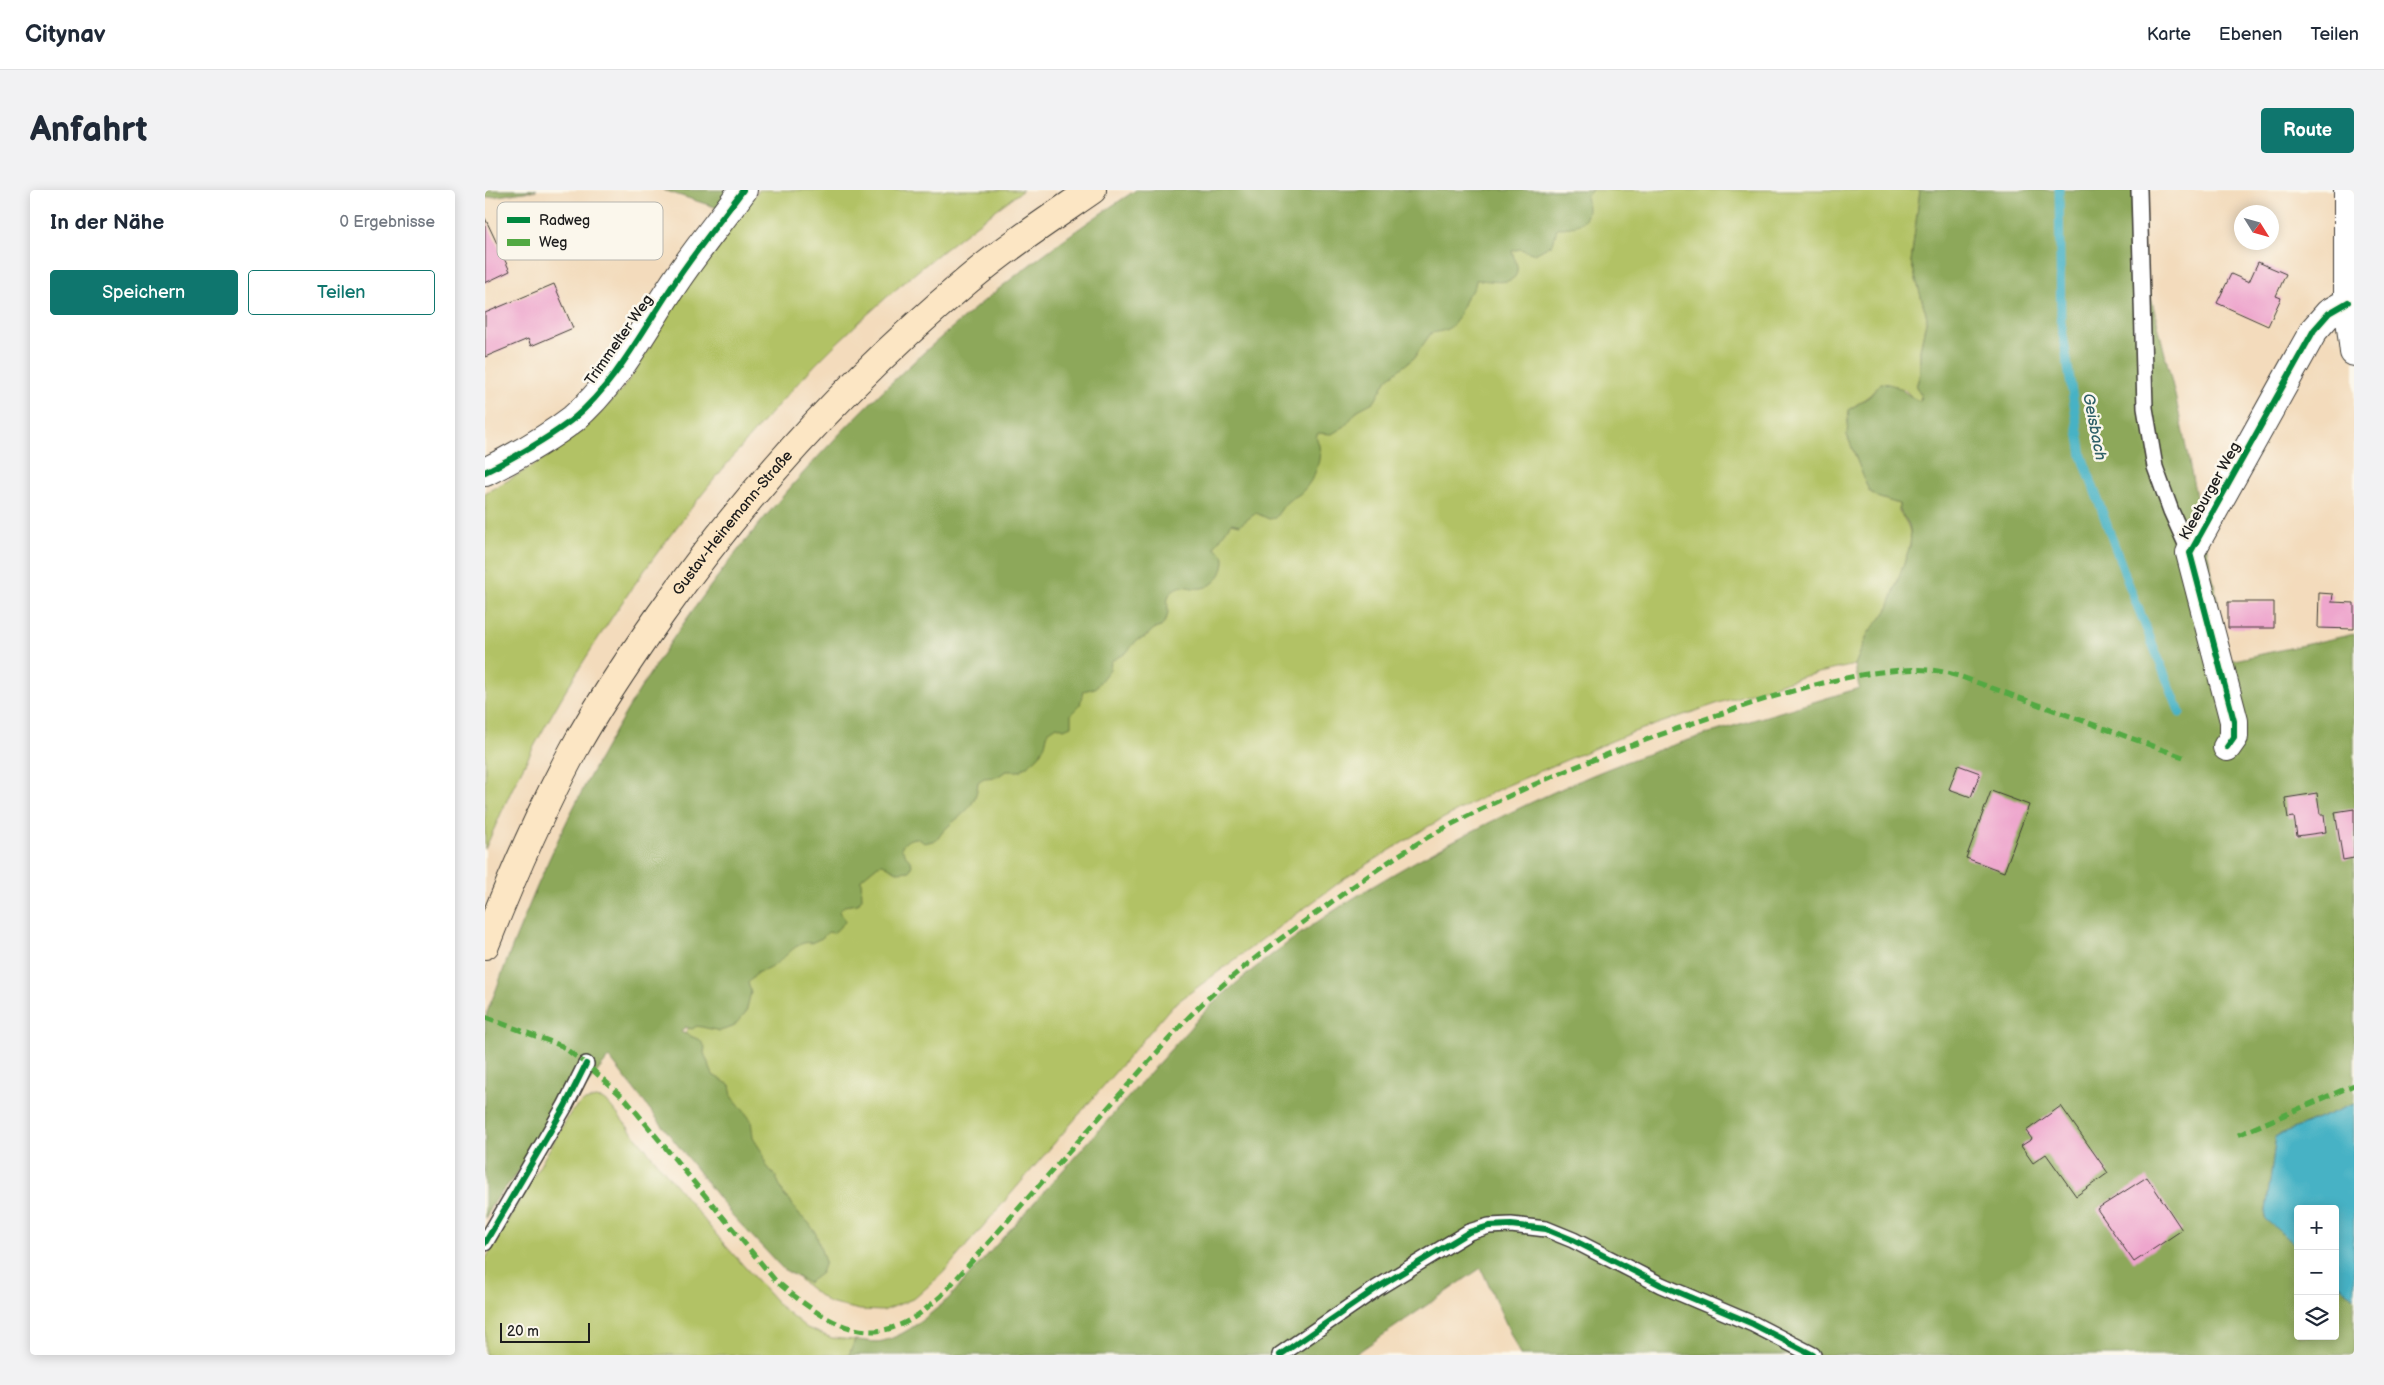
<!DOCTYPE html>
<html lang="de">
<meta charset="utf-8">
<style>
body{margin:0;font-family:"Balsamiq Sans",sans-serif;background:#f2f2f3;color:#1f2937}
.controls{position:absolute;right:15px;bottom:15px;display:grid;overflow:hidden;border-radius:5px;box-shadow:0 2px 12px #0003}
.controls button{width:45px;height:45px;display:grid;place-items:center;padding:0;border:0;border-bottom:1px solid #e0e1e3;background:#fff;color:#1f2937;font:25px sans-serif}
.compass{position:absolute;left:1749px;top:15px;width:45px;height:45px;border-radius:50%;background:#fff;box-shadow:0 2px 12px #0003;rotate:127deg}
.scale{position:absolute;left:15px;bottom:12px;width:90px;box-sizing:border-box;padding-left:5px;border:2px solid #1c1c1c;border-top:0;font-size:14px;line-height:18px;white-space:nowrap;color:#1c1c1c;-webkit-text-stroke:4px #fbf7ec;paint-order:stroke}
.list{margin:0;padding:0;list-style:none}
h2{display:flex;justify-content:space-between;align-items:center;height:65px;margin:0;padding:0 20px;font-size:21px}
h2 small{font-size:16px;font-weight:400;color:#747a83}
.actions{display:flex;gap:10px;padding:15px 20px}
.actions a{flex:1;padding:11px 0;border:1px solid #0f766e;border-radius:5px;text-align:center;font-size:18px;color:#0f766e}
.actions .main{background:#0f766e;color:#fff}
.icon{flex:none;width:28px;height:28px;fill:none;stroke:currentColor;stroke-width:2;stroke-linecap:round;stroke-linejoin:round}
.map{position:relative;flex:none;width:1869px;height:1165px;overflow:hidden;border-radius:5px}
header{display:flex;align-items:center;gap:30px;box-sizing:border-box;height:70px;padding:0 25px;background:#fff;border-bottom:1px solid #e0e1e3}
header strong{font-size:24px}
nav{display:flex;gap:28px;margin-inline-start:auto;font-size:18px}
.intro{display:flex;align-items:center;justify-content:space-between;box-sizing:border-box;height:120px;padding:0 30px}
h1{margin:0;font-size:35px}
.button{padding:12px 22px;border-radius:5px;background:#0f766e;color:#fff;font-size:18px;font-weight:700}
main{display:flex;gap:30px;padding:0 30px}
aside{flex:1;background:#fff;border-radius:5px;box-shadow:0 2px 12px #0003}
.map>svg:first-child{display:block}
.green{fill:#b2c265;stroke:#676f40}
.forest{fill:#8da85a;stroke:#54623b}
.water{fill:#47b2c5;stroke:#326770}
.lines{fill:none;stroke-linecap:round;stroke-linejoin:round}
.stream{stroke:#47b2c5;stroke-width:9}
.building{fill:#eea6cd}
.lane-casing{stroke:#3c3934;stroke-width:18}
.street-casing{stroke:#3c3934;stroke-width:30}
.secondary-casing{stroke:#3c3934;stroke-width:30}
.lane{stroke:#fff;stroke-width:15}
.street{stroke:#fff;stroke-width:28}
.secondary{stroke:#fce6c4;stroke-width:28}
.quiet{stroke:#52a943;stroke-width:5;stroke-dasharray:10 5;stroke-linecap:butt}
.cycleway-casing{stroke:#fbf7ec;stroke-width:9}
.cycleway{stroke:#00873e;stroke-width:6}
.labels{text-anchor:middle;dominant-baseline:central;stroke-width:5;stroke-linejoin:round;paint-order:stroke}
.street-label{font-size:15px;fill:#1c1c1c;stroke:#fbf7ec}
.water-label{font-size:16px;font-style:italic;fill:#2f6068;stroke:#fbf7ec}
.key{fill:#fbf7ec;stroke:#b8b5ae;stroke-width:1}
.key-label{font-size:14px;fill:#1c1c1c}
</style>
<header>
<strong>Citynav</strong>
<nav><a>Karte</a><a>Ebenen</a><a>Teilen</a></nav>
</header>
<div class="intro"><h1>Anfahrt</h1><a class="button">Route</a></div>
<main>
<aside>
<h2>In der Nähe<small>0 Ergebnisse</small></h2>
<ul class="list">
</ul>
<div class="actions"><a class="main">Speichern</a><a>Teilen</a></div>
</aside>
<div class="map">
<svg width="1869" height="1165" viewBox="0 0 1869 1165">
<rect width="100%" height="100%" fill="#fbf7ec"/>
<filter id="ink" filterUnits="userSpaceOnUse"><feTurbulence type="fractalNoise" baseFrequency=".02" numOctaves="2"/><feDisplacementMap in="SourceGraphic" scale="10" xChannelSelector="R" yChannelSelector="G"/><feConvolveMatrix kernelMatrix="1 2 1 2 8 2 1 2 1" color-interpolation-filters="sRGB"/></filter>
<filter id="wash" filterUnits="userSpaceOnUse"><feTurbulence type="fractalNoise" baseFrequency=".0096" numOctaves="4" result="noise"/><feDisplacementMap in="SourceGraphic" scale="20" xChannelSelector="R" yChannelSelector="G"/><feGaussianBlur stdDeviation="1.12" result="paint"/><feColorMatrix in="noise" values="0 0 0 0 0 0 0 0 0 0 0 0 0 0 0 0 0 1.4 0 .05"/><feComposite in="paint" operator="in"/></filter>
<g filter="url(#wash)">
<rect width="100%" height="100%" fill="#f3dbbc"/>
<!-- green -->
<path class="green" d="M274 0H538C465 53 393 110 330 175 214 297 111 435 34 585 22 609 11 635 0 659V303C45 279 92 251 126 212 155 181 173 139 197 104 220 68 248 34 274 0Z
M1063 0H1435L1426 72 1442 127 1435 160V184L1431 197 1436 204 1435 211 1429 209 1419 199 1396 193 1385 205 1364 220 1362 245 1384 300 1392 307 1414 314V322C1423 333 1427 341 1425 356L1402 421 1383 443 1370 475 1320 486 1237 512 1146 543 1079 571 1014 599 944 636 859 689 687 816 458 1083 430 1108 398 1121 375 1120 344 1113 316 1091 261 1032 160 902 253 765Z
M110 908 117 909 124 914 239 1054 297 1118 322 1138 347 1148 370 1150 364 1165H0V1070L86 922 97 912Z"/>
<!-- forest -->
<path class="forest" d="M0 0H52L0 8Z
M178 0H245L233 18Z
M651 0H1107L1101 7C1108 31 1095 38 1072 38L1068 54 1050 64 1035 59 1027 61C1028 66 1031 71 1032 76 1035 100 1002 89 991 90 990 103 984 100 980 110 971 131 972 140 946 143L929 168 902 189 890 211 873 220 860 236 847 244 833 243 831 247C840 264 831 287 818 301 814 306 806 308 802 312 797 317 794 323 790 328L784 329 771 323 755 335 746 333 730 356V359C735 361 739 364 739 370 739 383 730 396 717 398 705 400 697 392 687 401 679 409 685 417 682 427 681 430 678 434 676 437L669 439 659 448 652 450 641 463 626 471 625 479 610 498 598 501 595 515 586 524V536L579 539 572 536 563 542 560 555 554 566 545 574 534 581H521L512 587 499 588 493 592C491 626 466 626 452 650L439 653C431 645 422 648 416 658L427 674 425 681 412 682 398 674 393 675 376 689 377 708 373 714 359 716 354 722 360 729V732L352 740 348 743 343 742 337 748 326 753C309 748 295 780 273 782L263 793 266 802 261 822 248 837 235 841 212 836 207 839 200 837 196 842 215 850 220 857 219 863 228 885 245 895 247 906 266 930 268 948 277 962 281 975 291 987 300 1007 305 1010 312 1023 324 1033 331 1044 340 1072 336 1083 323 1093 298 1079 247 1025 124 867 6 1016 0 1029C0 982 0 935 0 888 0 869 0 848 0 830 2 820 7 810 11 800 23 766 37 732 51 699 172 412 391 168 651 0Z
M1435 0H1651L1655 62 1691 209 1745 471 1869 444V914L1791 946 1780 1028 1813 1057V1146H1850V1091L1869 1107V1165H1035L996 1078 869 1165H364L370 1150C379 1150 389 1153 398 1151 424 1144 442 1126 463 1109L720 821C808 739 914 676 1022 624 1066 603 1109 583 1154 567 1226 541 1301 521 1374 498L1370 475 1383 443 1402 421 1425 356C1426 349 1426 341 1424 335 1420 326 1414 325 1414 314L1392 307 1384 301 1362 245 1364 220 1385 206 1396 193C1420 195 1419 206 1435 211L1436 204 1431 197 1435 184V160L1442 127 1426 72Z"/>
<!-- water -->
<path class="water" d="M1869 914V1107L1850 1091V1019H1813V1057L1780 1029 1791 946Z"/>
<g class="lines">
<!-- stream -->
<path class="stream" d="M1574 0 1576 132 1597 266 1642 390 1695 523"/>
</g>
<g id="blocks">
<!-- building -->
<path class="building" d="M0 28 25 81 0 93Z
M1773 72 1801 84 1791 106 1796 108 1783 136 1732 113 1746 84 1764 92Z
M69 94 88 138 46 156 43 149 0 167V123Z
M1834 403 1848 404 1847 412 1869 413V439L1833 438Z
M1743 412H1789V438H1743Z
M1473 575 1495 583 1486 607 1464 599Z
M1506 601 1544 615 1519 682 1481 668Z
M1832 603 1835 624H1839L1841 642 1812 646 1809 627 1803 628 1800 608Z
M1869 619V668L1858 670 1850 622Z
M1576 916 1623 983 1591 1006 1561 964 1548 973 1536 956 1547 949 1541 941Z
M1662 987 1697 1040 1649 1072 1612 1019Z"/>
</g>
</g>
<g filter="url(#ink)">
<use href="#blocks" fill-opacity="0" stroke="#3c3934" stroke-width="1"/>
<g class="lines">
<defs>
<path id="lane" d="M1654 0 1660 218 1670 277 1686 321 1705 363
M0 1053 80 916 101 874
M795 1165 892 1098 984 1042 1004 1036 1026 1035 1061 1039 1088 1050 1176 1095 1268 1134 1328 1165"/>
<path id="street" d="M1863 0V112L1869 162
M0 282C30 267 61 250 88 229 130 194 156 143 186 98 208 64 234 33 258 0
M1742 557 1749 547V531L1705 363 1829 140 1844 123 1863 112"/>
<g id="secondary">
<path id="s1" d="M0 755C26 689 54 624 88 561 114 513 145 468 176 424 264 299 366 188 483 90 522 57 565 29 607 0"/>
</g>
</defs>
<!-- lane casing -->
<use href="#lane" class="lane-casing"/>
<!-- street casing -->
<use href="#street" class="street-casing"/>
<!-- secondary casing -->
<use href="#secondary" class="secondary-casing"/>
<!-- lane -->
<use href="#lane" class="lane"/>
<!-- street -->
<use href="#street" class="street"/>
<!-- secondary -->
<use href="#secondary" class="secondary"/>
<!-- quiet -->
<path class="quiet" d="M0 827 77 856 101 874 141 910 290 1090C322 1117 367 1155 412 1136 429 1130 443 1117 456 1106L699 832C740 789 786 755 834 721 873 693 912 664 954 641 1046 591 1145 554 1244 521 1301 502 1384 476 1444 480 1454 480 1465 484 1474 486L1701 568
M1753 945 1869 895"/>
<defs>
<path id="cycleway" d="M0 282C30 267 61 250 88 229 130 194 156 143 186 98 208 64 234 33 258 0
M1742 557 1749 547V531L1705 363 1829 140 1844 123 1863 112
M0 1053 80 916 101 874
M795 1165 892 1098 984 1042 1004 1036 1026 1035 1061 1039 1088 1050 1176 1095 1268 1134 1328 1165"/>
</defs>
<!-- cycleway casing -->
<use href="#cycleway" class="cycleway-casing"/>
<!-- cycleway -->
<use href="#cycleway" class="cycleway"/>
</g>
</g>
<g class="labels">
<!-- street labels -->
<g class="street-label">
<text transform="translate(134 150) rotate(-55)">Trimmelter Weg</text>
<text transform="translate(1725 301) rotate(-61)">Kleeburger Weg</text>
<text stroke="none"><textPath href="#s1" startOffset="492">Gustav-Heinemann-Straße</textPath></text>
</g>
<!-- water labels -->
<g class="water-label">
<text transform="translate(1609 237) rotate(79)">Geisbach</text>
</g>
</g>
<!-- legend -->
<rect x="12" y="12" width="166" height="58" rx="8" class="key"/>
<rect x="22" y="27" width="23" height="6" fill="#00873e"/>
<rect x="22" y="49" width="23" height="7" fill="#52a943"/>
<g class="key-label">
<text x="54" y="35">Radweg</text>
<text x="54" y="57">Weg</text>
</g>
</svg>
<div class="controls">
<button>+</button>
<button>−</button>
<button><svg class="icon" aria-label="layers" viewBox="0 0 24 24"><path d="M12 4l9 5-9 5-9-5zM3 14l9 5 9-5"/></svg></button>
</div>
<svg class="compass" viewBox="-18 -18 36 36"><path d="M0-13l5 13h-10z" fill="#e53935"/><path d="M0 13l5-13h-10z" fill="#747a83"/></svg>
<div class="scale">20 m</div>
</div>
</main>
